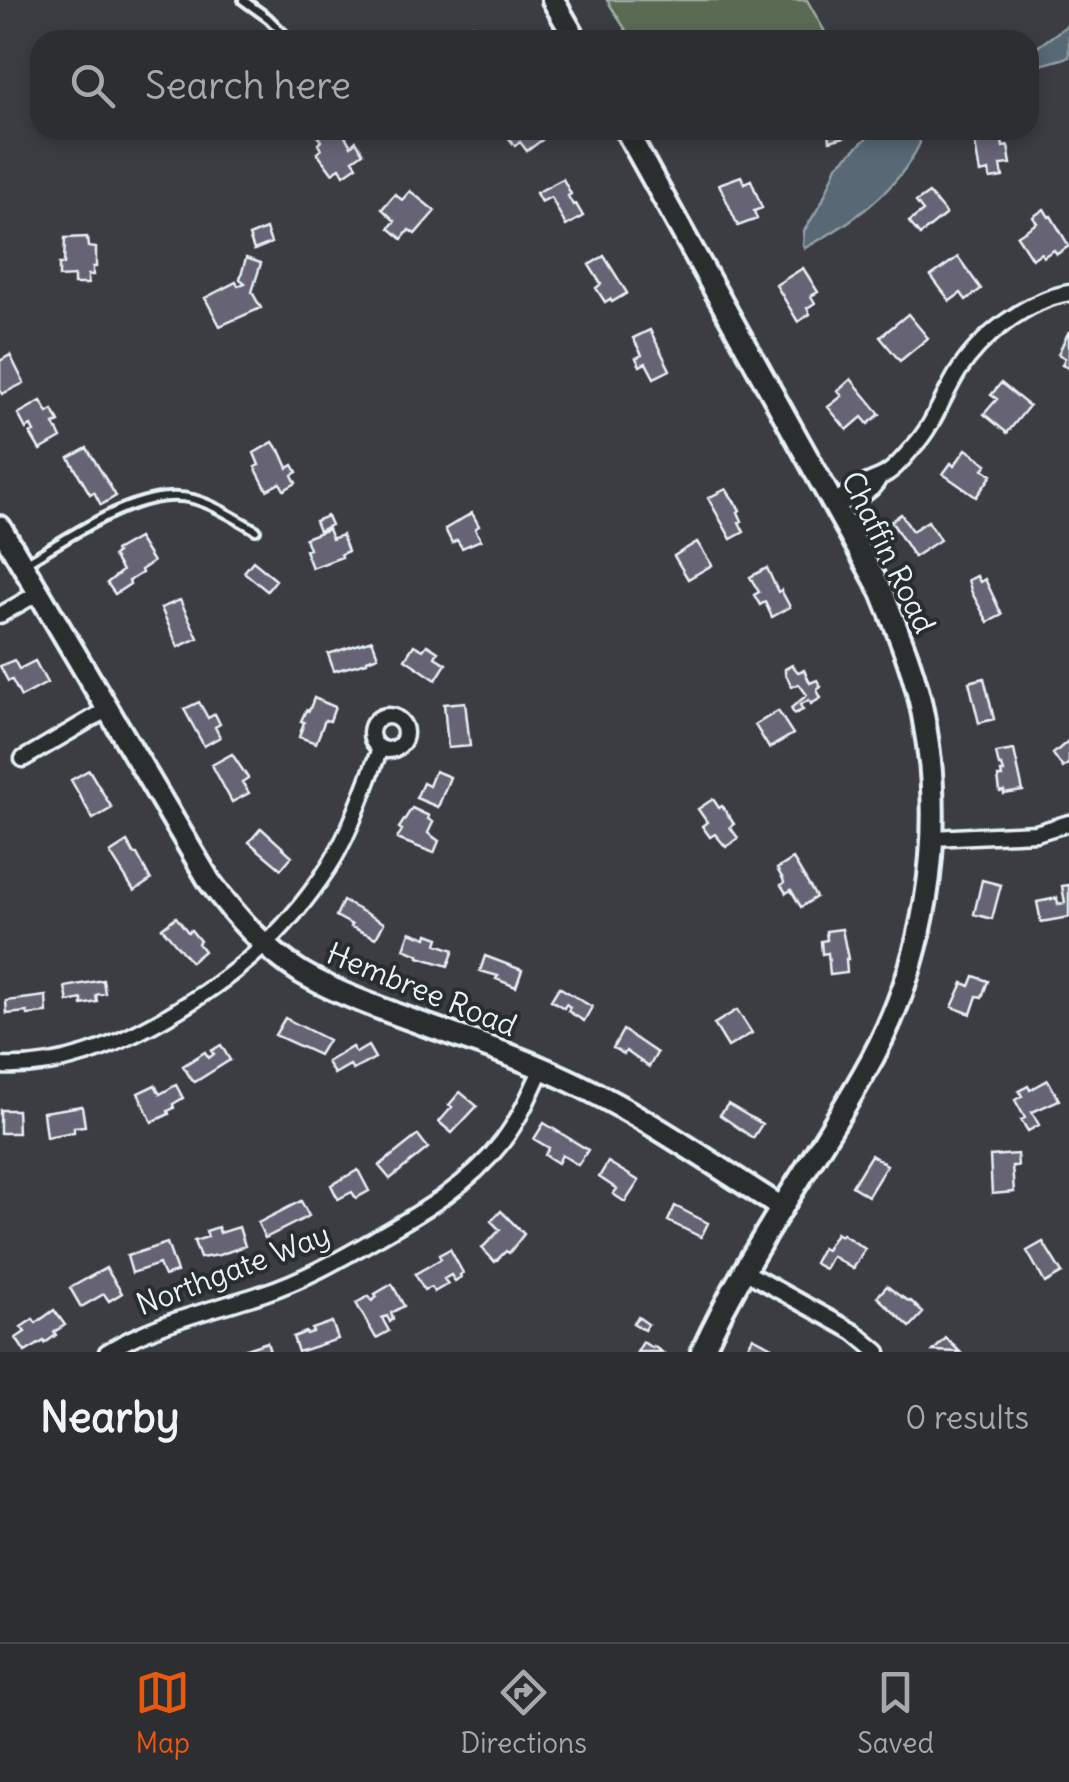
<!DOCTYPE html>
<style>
body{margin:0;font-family:Delius,sans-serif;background:#393a3e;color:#f1f3f6}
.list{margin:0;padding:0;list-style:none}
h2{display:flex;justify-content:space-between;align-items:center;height:130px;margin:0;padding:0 40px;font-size:42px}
h2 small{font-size:32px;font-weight:400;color:#a7a8ac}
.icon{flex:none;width:55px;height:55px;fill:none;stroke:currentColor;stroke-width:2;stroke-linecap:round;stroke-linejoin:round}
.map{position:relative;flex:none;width:1069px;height:1352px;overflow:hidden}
.search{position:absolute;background:#2d2e32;box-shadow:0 5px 15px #0003;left:30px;right:30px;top:30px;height:110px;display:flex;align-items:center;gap:25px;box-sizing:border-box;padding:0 35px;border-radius:30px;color:#a7a8ac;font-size:38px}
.sheet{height:290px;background:#2d2e32}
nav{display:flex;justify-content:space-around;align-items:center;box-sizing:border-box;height:140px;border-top:2px solid #484a4d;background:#2d2e32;font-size:28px;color:#a7a8ac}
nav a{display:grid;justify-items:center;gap:5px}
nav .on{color:#ea580c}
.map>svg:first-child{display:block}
.green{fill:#5a6a52;stroke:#a1aea5;stroke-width:2.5}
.water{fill:#586875;stroke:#929fa9;stroke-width:2.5}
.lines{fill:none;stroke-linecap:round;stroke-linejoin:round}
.stream{stroke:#929fa9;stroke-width:4}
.building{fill:#666375;stroke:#e8f1f8;stroke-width:2.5}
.lane-casing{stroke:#e8f1f8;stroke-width:14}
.street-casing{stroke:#e8f1f8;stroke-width:21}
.secondary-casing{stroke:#e8f1f8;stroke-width:28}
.lane{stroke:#2a2d2e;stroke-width:6}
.street{stroke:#2a2d2e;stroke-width:14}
.secondary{stroke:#2a2d2e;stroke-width:20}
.labels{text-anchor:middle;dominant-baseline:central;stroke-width:8;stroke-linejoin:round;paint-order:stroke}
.street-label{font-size:30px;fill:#e8f1f8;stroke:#2a2d2e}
</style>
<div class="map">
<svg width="1069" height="1352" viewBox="0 0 1069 1352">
<rect width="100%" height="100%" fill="#3c3d43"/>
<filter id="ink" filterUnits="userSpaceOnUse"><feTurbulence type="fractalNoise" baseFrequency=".01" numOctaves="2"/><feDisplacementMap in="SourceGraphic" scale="20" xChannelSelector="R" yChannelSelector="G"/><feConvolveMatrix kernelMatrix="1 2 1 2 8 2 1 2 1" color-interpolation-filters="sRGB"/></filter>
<g filter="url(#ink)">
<!-- green -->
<path class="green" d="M607 0H807L825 32 812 40H632Z"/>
<!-- water -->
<path class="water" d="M1069 24V57L1037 66 1030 61 1029 53Z
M875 130H917L920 143C897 192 851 223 805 248L803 245 804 231 822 202 837 166Z"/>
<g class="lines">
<!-- stream -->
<path class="stream" d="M1029 68 1034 64
M917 133 922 130"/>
</g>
<!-- building -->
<path class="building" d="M472 25 476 32 482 29 487 38 482 40H451Z
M333 130H341L351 146 356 141 363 153 353 160 357 166 344 175 340 168 332 173 317 153 321 150 318 144 321 141 318 137Z
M509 130H535L542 140 527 151 520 142 515 146 505 133Z
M829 130H847L848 136 830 141Z
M1001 134 1003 147 1008 146 1011 164 1001 165 1003 177 990 179 989 171 980 173 974 138Z
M741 176 744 183 751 180 762 208 754 211 757 219 738 226 719 184Z
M563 179 571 194 568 196 573 205 576 204 583 216 566 226 551 197 541 202 536 193Z
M410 191 435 211 415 234 409 230 402 239 389 228 395 221 382 209 395 194 402 200Z
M929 193 946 214 920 235 909 222 923 211 916 202Z
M1044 209 1049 217 1051 216 1069 246 1057 254 1054 250 1043 257 1041 253 1032 259 1017 236 1037 223 1033 217Z
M266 229 271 243 254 250 249 236Z
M87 237 88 247 96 248V267H93V275H88V284H74V276L59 277V264H64L65 238Z
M604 256 627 293 612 302 610 299 605 302 596 288 601 284 589 265Z
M958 257 981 289 966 300 961 293 950 301 931 276Z
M246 258 261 263 252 292 261 308 220 326 205 298 236 282 238 286 245 283 240 279Z
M803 268 818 292 811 296 815 303 807 308 810 314 798 322 776 285Z
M908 314 928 338 900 361 880 337Z
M650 330 670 370 654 378 646 363 640 366 636 358 642 355 633 338Z
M1069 331V368L1062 365 1065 358 1058 354Z
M10 355 24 383 2 394 0 390V361Z
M851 379 880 414 868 424 862 417 847 430 828 407 842 396 838 391Z
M1001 383 1029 406 1007 433 984 414 997 399 991 395Z
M41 401 48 413 53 410 59 422 54 424 61 438 40 450 30 433 34 432 31 426 26 429 18 414Z
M273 442 279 451 280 450 288 468 293 465 297 472 292 475 296 483 284 490 280 483 267 490 255 467 259 465 254 453Z
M87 448 116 496 101 505 94 492 90 494 69 458Z
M966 449 987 464 983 469 992 475 976 497 943 474 951 463 954 466Z
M726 489 740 510 738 512 742 521 739 522 744 532 731 539 708 498Z
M472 513 479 526 475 529 481 540 462 548 457 540 452 543 445 529Z
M901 514 912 531 928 521 940 540 914 557 891 521Z
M327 516 331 525 319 531 315 521Z
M328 529 332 539 342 535 348 551 341 554 342 557 312 568 305 550 309 549 305 538Z
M138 538 153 562 141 570 142 573 129 581 130 584 115 594 107 583 122 571 113 556 117 553 115 551Z
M697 542 712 565 688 579 674 556Z
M253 561 276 580 267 591 244 572Z
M767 568 778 592 781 590 790 607 772 617 765 602 760 605 754 595 759 592 750 577Z
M977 576 980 582 985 579 1002 615 988 622 972 593 968 580Z
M180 600 198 638 178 647 161 608Z
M372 640 378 656 367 660V662L334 671 328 654Z
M414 645 423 650 427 645 438 652 435 657 446 664 436 680 405 659Z
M14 660 19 669 35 661 47 683 21 697 12 680 8 681 0 666Z
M792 665 798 672 804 670 810 683 817 680 821 687 817 690 821 698 811 704 809 700 800 705 803 710 794 714 791 708 807 695 799 684 792 687 785 673V669Z
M984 678 994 719 979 723 969 682Z
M314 698 335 707 330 721 325 720 316 743 299 737 304 722 301 721 306 710 309 711Z
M199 702 208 718 215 714 220 724 215 727 220 737 204 746 184 709Z
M465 702 470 746 448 748 444 704Z
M778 711 793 734 769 748 755 725Z
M1068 741H1069V763L1063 768 1053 754Z
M1014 750 1023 791 1004 794V791L1000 792 998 777H1002L1001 772H1004L1002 766H999L996 753Z
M232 754 248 778 242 782 249 793 232 802 212 765Z
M89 770 112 808 93 819 71 780Z
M435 771 450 777 438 807 416 798 423 783 429 786Z
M713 799 719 808 722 806 734 824 730 827 738 838 726 847 715 834 710 837 702 826 707 822 698 809Z
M412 808 429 816 428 819 433 822 428 833 439 841 434 853 397 839 402 830 399 828Z
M261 828 292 856 281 869 249 842Z
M127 842 134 854H137L151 880 134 891 110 853Z
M793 859 816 897 801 907 791 890 786 893 781 885 784 883 783 879 777 869Z
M982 880 1001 885 992 919 974 914Z
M1069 885V917L1041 922 1037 902 1057 898 1058 904 1065 903 1062 886Z
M343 901 384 923 376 938 351 927 352 925 336 916Z
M176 917 188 932 191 930 200 941 198 943 204 951 191 962 162 928Z
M842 929 848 959H846L847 973 830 975 828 953 822 954 821 941 827 940 826 931Z
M410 932 427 938 428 934 439 938 437 944 454 950 448 966 419 957V955L404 949Z
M485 956 522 970 516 987 496 979 498 976 480 971Z
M974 976 988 981 982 997 977 996 971 1014 952 1007 963 983 970 986Z
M103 980 105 993 96 995 97 1002 82 1005V999L68 1002 65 987Z
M559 987 592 1007 584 1021 568 1011 570 1007 566 1004 564 1008 551 1000Z
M46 996 47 1013 28 1015 27 1012 7 1014 6 1001Z
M737 1010 752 1033 728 1047 714 1024Z
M285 1018 328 1040 319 1055 275 1035Z
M623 1030 657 1053 649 1067 626 1051 624 1054 613 1048Z
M221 1045 230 1060 195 1082 192 1080 183 1066 205 1052 209 1058 214 1054 211 1051Z
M368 1046 375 1058 353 1070 350 1065 334 1074 327 1062 352 1047 356 1053Z
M1048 1080 1059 1100 1032 1112 1039 1125 1028 1131 1021 1120 1025 1118 1015 1100 1022 1096 1019 1091 1028 1086 1030 1090Z
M155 1085 160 1094 176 1085 183 1098 173 1104 174 1108 168 1111 169 1114 152 1122 138 1093Z
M460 1092 477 1106 452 1133 439 1122 452 1107 449 1105Z
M728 1104 762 1124 753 1138 720 1115Z
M82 1106 85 1126 74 1127V1132L46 1137 43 1112Z
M0 1110H17L18 1133H0Z
M544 1123 588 1150 578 1165 562 1155 558 1163 545 1155 549 1148 534 1139Z
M418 1135 428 1148 390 1179 379 1166Z
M1017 1154 1018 1166H1012L1014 1192 992 1194 990 1156Z
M871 1155 887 1165 868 1196 852 1186Z
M608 1162 639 1181 625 1202 613 1194 617 1189 599 1177Z
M358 1170 369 1191 356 1198 352 1192 338 1199 331 1185Z
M301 1201 309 1216 265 1238 258 1223Z
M675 1206 708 1223 701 1237 668 1221Z
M501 1211 524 1234 509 1253 506 1251 495 1262 482 1248 500 1230 491 1221Z
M218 1227 220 1233 239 1227 245 1246 219 1255 200 1258 194 1241 208 1237 206 1231Z
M836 1233 841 1236 842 1234 865 1249 853 1269 832 1256 825 1269 814 1263 822 1248 826 1250Z
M1043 1242 1062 1273 1045 1283 1027 1251Z
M167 1243 177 1272 164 1276 159 1264 132 1273 127 1256Z
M450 1249 463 1273 460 1275 461 1277 455 1281 451 1275 444 1279 448 1284 434 1292 431 1287 424 1290 415 1274 441 1259 439 1255Z
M106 1268 122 1293 109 1301 104 1294 81 1307 70 1288Z
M392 1284 404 1306 391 1313 393 1319 390 1322 387 1316 382 1318 389 1331 376 1338 356 1303 369 1296 372 1301 377 1297 375 1294Z
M887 1286 897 1294 910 1302 911 1301 923 1313 910 1327 877 1297Z
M54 1310 65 1325 54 1332 56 1335 45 1343 44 1341 25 1352 16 1338 25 1332 21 1327 33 1319 36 1323Z
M638 1317 648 1324 644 1330 633 1323Z
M332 1322 338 1339 298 1352 293 1337 306 1332 307 1334 313 1332 312 1329Z
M753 1337 781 1352H745Z
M946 1338 960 1352 933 1351Z
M267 1342 270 1352H246V1349Z
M643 1342 652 1348 653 1346 662 1352H637Z"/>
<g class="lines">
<defs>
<path id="lane" d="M243 0 268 18 290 40
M27 562C70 537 141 485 193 499 215 505 236 519 256 530"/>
<path id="street" d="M833 504C850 490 860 485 880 477 894 471 904 457 914 446 933 426 943 396 958 372 980 337 1027 300 1069 293
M835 504C852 500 871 495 879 478
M0 615 40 592
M371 733a17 17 0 1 1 34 0a17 17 0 1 1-34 0Z
M23 759 108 709
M933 838 1036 833 1069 823
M0 1066C61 1069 114 1047 166 1017 236 976 283 936 328 868 351 832 364 789 380 749
M744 1271 854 1332 878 1352
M107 1352C155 1322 211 1311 264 1293 303 1280 339 1260 375 1239 422 1212 468 1186 502 1142 519 1120 530 1094 542 1068"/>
<path id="secondary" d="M553 0 576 40
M626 130 882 592C898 632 915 672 923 715 947 837 926 967 863 1075 810 1168 746 1255 702 1352
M0 527 210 882C236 917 264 949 302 973 331 990 362 1002 393 1013 443 1032 495 1048 544 1069 629 1105 705 1159 782 1208"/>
</defs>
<!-- lane casing -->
<use href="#lane" class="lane-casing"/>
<!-- street casing -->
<use href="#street" class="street-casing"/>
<!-- secondary casing -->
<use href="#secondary" class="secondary-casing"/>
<!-- lane -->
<use href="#lane" class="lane"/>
<!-- street -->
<use href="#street" class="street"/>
<!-- secondary -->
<use href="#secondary" class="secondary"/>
</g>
</g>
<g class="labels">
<!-- street labels -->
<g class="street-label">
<text transform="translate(889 552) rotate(64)">Chaffin Road</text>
<text transform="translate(422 989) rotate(22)">Hembree Road</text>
<text transform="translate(233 1269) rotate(-21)">Northgate Way</text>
</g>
</g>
</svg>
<div class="search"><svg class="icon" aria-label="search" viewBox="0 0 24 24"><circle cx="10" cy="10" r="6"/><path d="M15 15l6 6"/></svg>Search here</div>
</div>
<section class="sheet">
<h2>Nearby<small>0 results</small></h2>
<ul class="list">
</ul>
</section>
<nav>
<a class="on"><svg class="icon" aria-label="map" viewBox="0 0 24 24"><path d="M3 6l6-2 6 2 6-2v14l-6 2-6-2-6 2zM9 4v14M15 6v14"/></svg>Map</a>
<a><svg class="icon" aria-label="directions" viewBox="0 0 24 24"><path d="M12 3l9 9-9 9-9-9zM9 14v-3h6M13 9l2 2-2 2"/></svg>Directions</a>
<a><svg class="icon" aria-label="saved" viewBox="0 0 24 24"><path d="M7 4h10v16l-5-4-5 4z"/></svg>Saved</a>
</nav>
